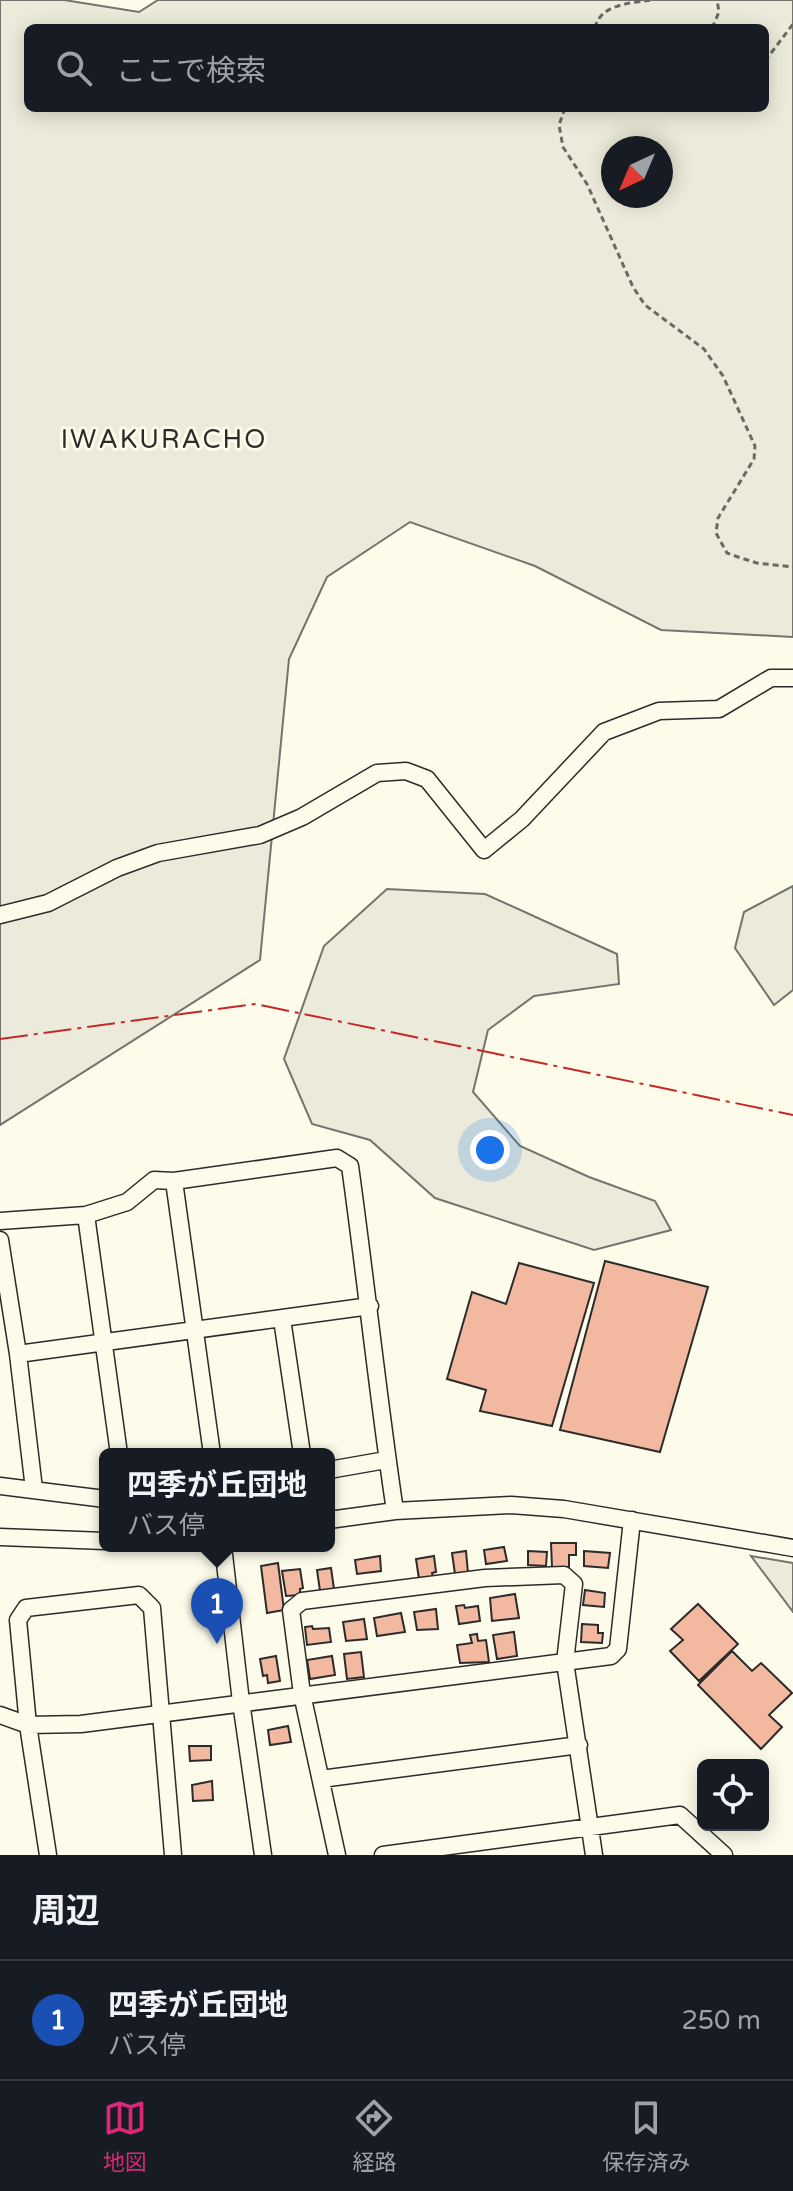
<!DOCTYPE html>
<html lang="ja">
<meta charset="utf-8">
<style>
body{margin:0;font-family:"Varela Round","Noto Sans JP",sans-serif;background:#20242c;color:#f1f3f6}
.controls{position:absolute;right:24px;bottom:24px;display:grid;overflow:hidden;border-radius:12px;box-shadow:0 4px 20px #0003}
.controls button{width:72px;height:72px;display:grid;place-items:center;padding:0;border:0;border-bottom:2px solid #363941;background:#171b24;color:#f1f3f6;font:40px sans-serif}
.compass{position:absolute;left:601px;top:136px;width:72px;height:72px;border-radius:50%;background:#171b24;box-shadow:0 4px 20px #0003;rotate:224deg}
.you{position:absolute;left:490px;top:1150px;width:28px;height:28px;margin:-20px;border:6px solid #fff;border-radius:50%;background:#1a73e8;box-shadow:0 0 0 12px #1a73e833}
.badge{display:grid;place-items:center;width:52px;height:52px;border-radius:50%;background:#db2777;color:#fff;font-size:26px;font-weight:700}
.pin{position:absolute;translate:-50% -66px;filter:drop-shadow(0 2px 4px #0008)}
.pin::after{content:'';position:absolute;top:42px;width:28px;height:24px;background:inherit;clip-path:polygon(0 0,100% 0,50% 100%)}
.popup{position:absolute;left:99px;top:1448px;width:236px;height:104px;box-sizing:border-box;display:grid;place-content:center;border-radius:12px;background:#171b24;filter:drop-shadow(0 2px 6px #0005);font-size:26px;white-space:nowrap;color:#9ea1a6}
.popup b{font-size:30px;color:#f1f3f6}
.popup::after{content:'';position:absolute;left:50%;top:100%;margin-left:-16px;border:16px solid transparent;border-top-color:#171b24}
.list{margin:0;padding:0;list-style:none}
h2{display:flex;justify-content:space-between;align-items:center;height:104px;margin:0;padding:0 32px;font-size:34px}
h2 small{font-size:26px;font-weight:400;color:#9ea1a6}
.list li{display:grid;grid-template-columns:52px 1fr auto;gap:24px;align-items:center;box-sizing:border-box;height:120px;padding:0 32px;border-top:2px solid #363941}
.list b{display:block;font-size:30px;white-space:nowrap}
.list p{margin:0;font-size:26px;white-space:nowrap;color:#9ea1a6}
.list em{font-size:26px;font-style:normal;color:#9ea1a6}
.icon{flex:none;width:44px;height:44px;fill:none;stroke:currentColor;stroke-width:2;stroke-linecap:round;stroke-linejoin:round}
.map{position:relative;flex:none;width:793px;height:1855px;overflow:hidden}
.search{position:absolute;background:#171b24;box-shadow:0 4px 20px #0003;left:24px;right:24px;top:24px;height:88px;display:flex;align-items:center;gap:20px;box-sizing:border-box;padding:0 28px;border-radius:12px;color:#9ea1a6;font-size:30px}
.sheet{height:224px;background:#171b24}
nav{display:flex;justify-content:space-around;align-items:center;box-sizing:border-box;height:112px;border-top:2px solid #363941;background:#171b24;font-size:22px;color:#9ea1a6}
nav a{display:grid;justify-items:center;gap:4px}
nav .on{color:#db2777}
.map>svg:first-child{display:block}
.green{fill:#ecebdb;stroke:#74746e;stroke-width:2;fill-rule:evenodd}
.building{fill:#f2b8a0;stroke:#2b2b2b;stroke-width:2}
.lines{fill:none;stroke-linecap:round;stroke-linejoin:round}
.minor-casing{stroke:#2b2b2b;stroke-width:19}
.path{stroke:#6a6964;stroke-width:3;stroke-dasharray:6 4;stroke-linecap:butt}
.minor{stroke:#fdfbea;stroke-width:16}
.power{stroke:#c62828;stroke-width:2;stroke-dasharray:28 6 4 6;stroke-linecap:butt}
.labels{text-anchor:middle;dominant-baseline:central;stroke-width:6;stroke-linejoin:round;paint-order:stroke}
.quarter-label{font-size:26px;letter-spacing:2px;fill:#2b2b2b;stroke:#fdfbea}
</style>
<div class="map">
<svg width="793" height="1855" viewBox="0 0 793 1855">
<rect width="100%" height="100%" fill="#fdfbea"/>
<!-- green -->
<path class="green" d="M0 0H64L139 12 158 0H793V637L661 630 535 566 410 522 327 577 289 659 260 960 0 1125ZM28 28H765V108H28ZM613 148H661V196H613Z
M793 886V990L774 1005 735 948 744 912Z
M387 889 485 894 617 954 619 984 534 996 488 1030 473 1092 520 1146 589 1177 655 1201 671 1230 594 1250 435 1198 370 1140 312 1124 284 1059 324 946Z
M751 1556 793 1563V1613V1612Z"/>
<!-- building -->
<path class="building" d="M605 1261 708 1287 660 1452 560 1430Z
M519 1263 594 1283 552 1426 480 1411 486 1390 447 1379 472 1292 506 1304Z
M551 1543H576V1555H569V1567H552Z
M504 1547 507 1561 486 1564 484 1550Z
M466 1551 468 1573 455 1574 452 1553Z
M528 1551 547 1552 546 1566 528 1565Z
M584 1551 610 1553 608 1568 584 1566Z
M380 1556 381 1571 357 1574 355 1560Z
M434 1556 436 1572 432 1573 433 1577 419 1579 416 1559Z
M278 1563 284 1610 267 1613 261 1566Z
M331 1568 334 1589 320 1591 317 1570Z
M300 1569 303 1588 300 1589V1595L286 1596 282 1571Z
M585 1590 605 1593 604 1607 583 1605Z
M515 1594 519 1618 492 1621 490 1598Z
M698 1604 738 1644 699 1681 670 1651 683 1640 671 1629Z
M464 1605 465 1608 478 1606 480 1621 459 1624 456 1606Z
M436 1609 438 1629 417 1630 414 1612Z
M401 1613 405 1632 377 1636 374 1618Z
M364 1619 367 1639 346 1641 343 1622Z
M582 1624 598 1625V1633H603L602 1643 581 1642Z
M312 1626 313 1629 329 1628 331 1642 307 1645 305 1627Z
M514 1632 517 1656 497 1659 493 1635Z
M477 1634 478 1641 486 1640 489 1662 460 1663 457 1645 472 1643 470 1635Z
M732 1651 752 1671 761 1663 792 1693 769 1715 782 1727 761 1749 698 1685Z
M361 1652 364 1677 347 1679 344 1654Z
M276 1656 280 1681 268 1683 267 1675 263 1676 260 1659Z
M332 1656 335 1675 310 1679 307 1660Z
M288 1726 291 1742 270 1745 268 1730Z
M189 1746H211V1760L190 1761Z
M212 1781 213 1800 193 1801 192 1785Z"/>
<g class="lines">
<defs>
<path id="minor" d="M0 915 48 903 117 868 158 853 260 835 302 817 377 773 406 771 427 779 484 850 522 819 604 732 659 711 719 709 771 678H793
M174 1181 212 1454
M86 1215 119 1454
M0 1221 86 1215 127 1202 154 1180 174 1181 337 1158 350 1166C366 1281 378 1397 395 1511
M0 1240 18 1354 34 1489
M282 1319 302 1454
M18 1354 370 1306
M329 1470 386 1460
M0 1486 105 1499
M329 1520 395 1511 511 1505 564 1509 793 1548
M0 1537 105 1541
M223 1546 241 1702 263 1855
M0 1715 28 1725 81 1724 611 1656 618 1649 632 1520
M321 1779 579 1745
M48 1855 28 1725 18 1620 26 1608 139 1595 152 1608 173 1855
M337 1855 302 1694 291 1610 302 1601 485 1578 564 1575 574 1584 565 1662 594 1855
M383 1855 680 1815 724 1855"/>
</defs>
<!-- minor casing -->
<use href="#minor" class="minor-casing"/>
<!-- path -->
<path class="path" d="M595 28C600 4 631 3 651 0
M712 28 719 12 717 0
M765 61 793 24
M565 108 559 125 563 147 587 184 633 287 645 305 704 349 723 376 755 446 754 459 718 518 716 533 727 553 738 557 757 563 793 567"/>
<!-- minor -->
<use href="#minor" class="minor"/>
<!-- power -->
<path class="power" d="M0 1039 255 1004 793 1115"/>
</g>
<g class="labels">
<!-- quarter labels -->
<g class="quarter-label">
<text x="164" y="439">IWAKURACHO</text>
</g>
</g>
</svg>
<div class="controls">
<button><svg class="icon" aria-label="locate" viewBox="0 0 24 24"><circle cx="12" cy="12" r="6"/><path d="M12 2v4M12 18v4M2 12h4M18 12h4"/></svg></button>
</div>
<svg class="compass" viewBox="-18 -18 36 36"><path d="M0-13l5 13h-10z" fill="#e53935"/><path d="M0 13l5-13h-10z" fill="#9ea1a6"/></svg>
<div class="you"></div>
<div class="pin badge" style="left:217px;top:1644px;background:#1a4fb4">1</div>
<div class="popup"><b>四季が丘団地</b>バス停</div>
<div class="search"><svg class="icon" aria-label="search" viewBox="0 0 24 24"><circle cx="10" cy="10" r="6"/><path d="M15 15l6 6"/></svg>ここで検索</div>
</div>
<section class="sheet">
<h2>周辺<small></small></h2>
<ul class="list">
<li><span class="badge" style="background:#1a4fb4">1</span><div><b>四季が丘団地</b><p>バス停</p></div><em>250 m</em></li>
</ul>
</section>
<nav>
<a class="on"><svg class="icon" aria-label="map" viewBox="0 0 24 24"><path d="M3 6l6-2 6 2 6-2v14l-6 2-6-2-6 2zM9 4v14M15 6v14"/></svg>地図</a>
<a><svg class="icon" aria-label="directions" viewBox="0 0 24 24"><path d="M12 3l9 9-9 9-9-9zM9 14v-3h6M13 9l2 2-2 2"/></svg>経路</a>
<a><svg class="icon" aria-label="saved" viewBox="0 0 24 24"><path d="M7 4h10v16l-5-4-5 4z"/></svg>保存済み</a>
</nav>
